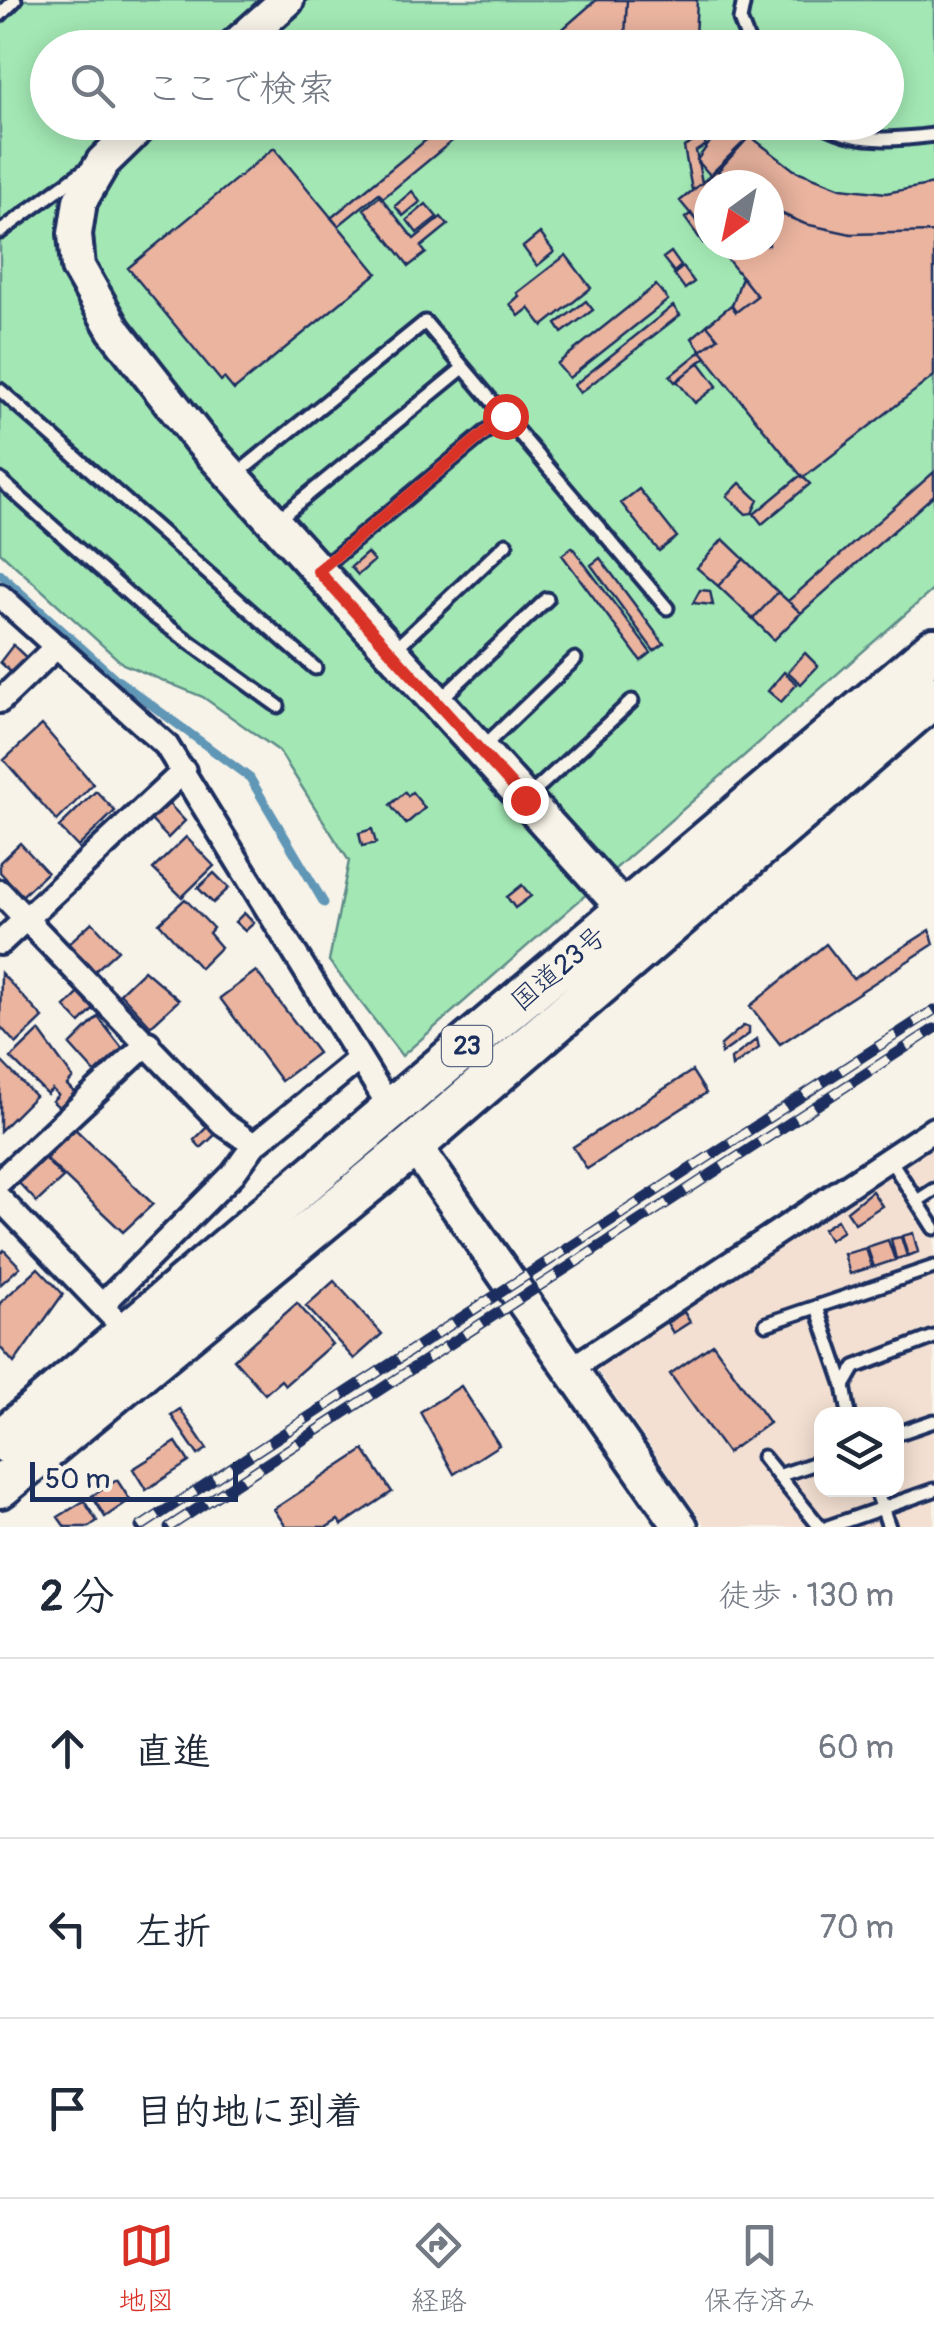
<!DOCTYPE html>
<html lang="ja">
<meta charset="utf-8">
<style>
body{margin:0;font-family:Pangolin,"Klee One",sans-serif;background:#f6f6f7;color:#1f2937}
.controls{position:absolute;right:30px;bottom:30px;display:grid;overflow:hidden;border-radius:20px;box-shadow:0 5px 25px #0003}
.controls button{width:90px;height:90px;display:grid;place-items:center;padding:0;border:0;border-bottom:2px solid #e0e1e3;background:#fff;color:#1f2937;font:50px sans-serif}
.compass{position:absolute;left:694px;top:170px;width:90px;height:90px;border-radius:50%;background:#fff;box-shadow:0 5px 25px #0003;rotate:213deg}
.scale{position:absolute;left:30px;bottom:25px;width:208px;box-sizing:border-box;padding-left:10px;border:5px solid #1b2f5e;border-top:0;font-size:28px;line-height:35px;white-space:nowrap;color:#1b2f5e;-webkit-text-stroke:8px #f7f3e8;paint-order:stroke}
.stop{position:absolute;width:30px;height:30px;margin:-22px;border:8px solid #d93025;border-radius:50%;background:#fff}
.stop.end{background:#d93025;border-color:#fff;box-shadow:0 2px 10px #0008}
.list{margin:0;padding:0;list-style:none}
h2{display:flex;justify-content:space-between;align-items:center;height:130px;margin:0;padding:0 40px;font-size:42px}
h2 small{font-size:32px;font-weight:400;color:#747a83}
.list li{display:grid;grid-template-columns:65px 1fr auto;gap:30px;align-items:center;box-sizing:border-box;height:180px;padding:0 40px;border-top:2px solid #e0e1e3}
.list b{display:block;font-size:38px;white-space:nowrap}
.list em{font-size:32px;font-style:normal;color:#747a83}
.icon{flex:none;width:55px;height:55px;fill:none;stroke:currentColor;stroke-width:2;stroke-linecap:round;stroke-linejoin:round}
.map{position:relative;flex:none;width:934px;height:1527px;overflow:hidden}
.search{position:absolute;background:#fff;box-shadow:0 5px 25px #0003;left:30px;right:30px;top:30px;height:110px;display:flex;align-items:center;gap:25px;box-sizing:border-box;padding:0 35px;border-radius:55px;color:#747a83;font-size:38px}
.sheet{height:670px;background:#fff}
nav{display:flex;justify-content:space-around;align-items:center;box-sizing:border-box;height:140px;border-top:2px solid #e0e1e3;background:#fff;font-size:28px;color:#747a83}
nav a{display:grid;justify-items:center;gap:5px}
nav .on{color:#d93025}
.map>svg:first-child{display:block}
.built{fill:#f3e0d2;fill-rule:evenodd}
.green{fill:#a3e8b4;stroke:#5f8c89;stroke-width:2.5;fill-rule:evenodd}
.lines{fill:none;stroke-linecap:round;stroke-linejoin:round}
.stream{stroke:#6196b6;stroke-width:9}
.building{fill:#eab49f;stroke:#1b2f5e;stroke-width:2.5}
.lane-casing{stroke:#1b2f5e;stroke-width:19}
.street-casing{stroke:#1b2f5e;stroke-width:30}
.secondary-casing{stroke:#1b2f5e;stroke-width:40}
.highway-casing{stroke:#1b2f5e;stroke-width:48}
.lane{stroke:#f7f3e8;stroke-width:11}
.street{stroke:#f7f3e8;stroke-width:22}
.secondary{stroke:#f7f3e8;stroke-width:32}
.highway{stroke:#f7f3e8;stroke-width:40}
.rail-casing{stroke:#1b2f5e;stroke-width:11}
.rail{stroke:#f7f3e8;stroke-width:8;stroke-dasharray:22;stroke-linecap:butt}
.route{stroke:#d93025;stroke-width:12}
.labels{text-anchor:middle;dominant-baseline:central;stroke-width:8;stroke-linejoin:round;paint-order:stroke}
.shield{fill:#f7f3e8;stroke:#5d6a87;stroke-width:2.5}
.shield-label{font-size:25px;font-weight:bold;fill:#1b2f5e}
.street-label{font-size:28px;fill:#1b2f5e;stroke:#f7f3e8}
</style>
<div class="map">
<svg width="934" height="1527" viewBox="0 0 934 1527">
<rect width="100%" height="100%" fill="#f7f3e8"/>
<filter id="ink" filterUnits="userSpaceOnUse"><feTurbulence type="fractalNoise" baseFrequency=".01" numOctaves="2"/><feDisplacementMap in="SourceGraphic" scale="20" xChannelSelector="R" yChannelSelector="G"/><feConvolveMatrix kernelMatrix="1 2 1 2 8 2 1 2 1" color-interpolation-filters="sRGB"/></filter>
<g filter="url(#ink)">
<!-- built -->
<path class="built" d="M934 1142V1527H706L592 1362ZM822 1414H896V1490H822Z"/>
<!-- green -->
<path class="green" d="M0 0H934V589L402 1056 329 961 349 861 279 751 203 697 123 664 0 552ZM48 48H886V122H48ZM709 185H769V245H709Z"/>
<g class="lines">
<!-- stream -->
<path class="stream" d="M0 574 115 678 250 778 324 903"/>
</g>
<!-- building -->
<path class="building" d="M596 0H627L625 36 578 39 568 48H541Z
M627 0H697L695 37 625 36Z
M448 122H475L383 198 379 193 338 226 331 218Z
M685 122H694L706 145 696 151 702 183 692 190 684 147 695 141Z
M694 122H726L702 137Z
M741 122 756 137 750 136 710 175 697 160 723 124Z
M750 136 794 170 841 188 886 193 934 184V232L851 234 805 224 771 210 769 185H733L718 171Z
M274 148 377 273 234 390 224 378 221 381 128 268Z
M717 170 733 185H709V236L680 201Z
M412 191 420 202 403 216 395 206Z
M380 196 414 239 441 217 448 225 421 247 426 253 409 266 364 209Z
M426 204 437 217 417 233 407 220Z
M769 208 805 224 851 234 934 232V376L803 478 701 351 718 338 707 325 731 305 736 312 757 296 716 245H769Z
M691 213 708 239 703 243 685 218Z
M540 233 554 252 537 266 523 247Z
M671 252 681 266 674 272 663 258Z
M566 255 591 288 543 326 529 308 519 316 510 304 519 296 517 293Z
M683 267 694 282 685 289 674 274Z
M742 277 757 296 736 312 732 306Z
M656 285 668 300 569 378 557 364Z
M586 301 593 310 562 333 556 324Z
M673 306 680 315 580 393 574 385Z
M707 325 718 338 701 351 692 338Z
M701 351 706 357 675 382 670 376Z
M699 362 717 386 695 403 677 381Z
M934 472V495L801 613 788 601Z
M801 475 810 484 762 524 754 514Z
M740 483 758 500 752 513 746 514 727 496Z
M639 489 677 537 659 551 621 503Z
M723 539 744 559 718 586 697 568Z
M572 547 651 653 641 661 562 555Z
M367 553 374 561 358 575 351 567Z
M600 558 664 644 654 651 591 565Z
M744 559 778 592 753 619 718 586Z
M700 590 710 591 713 605 693 603Z
M778 592 801 613 774 640 753 619Z
M13 645 30 661 15 676 0 662Z
M805 653 818 666 801 684 788 672Z
M784 672 797 684 781 702 768 691Z
M42 725 93 784 57 821 4 760Z
M96 791 115 811 78 847 59 827Z
M405 792 408 796 412 792 425 808 406 824 390 805Z
M169 804 185 821 168 838 151 820Z
M372 829 376 843 362 846 359 833Z
M186 837 214 866 182 897 153 869Z
M20 843 47 872 22 896 0 872V862Z
M214 873 229 888 213 903 198 888Z
M522 885 531 896 515 908 507 897Z
M185 899 213 928 209 933 221 947 200 968 159 923Z
M244 913 254 923 245 931 235 922Z
M92 922 118 950 94 972 68 944Z
M930 930 934 944 780 1044 750 1006 826 944 853 979Z
M144 970 179 1000 151 1026 120 993Z
M256 971 318 1053 281 1081 220 998Z
M1 973 43 1018 16 1044 0 1026Z
M79 993 94 1009 80 1023 65 1007Z
M98 1017 123 1049 96 1074 70 1045Z
M743 1026 749 1027V1034L721 1054V1045Z
M39 1031 73 1078 67 1085 76 1094 60 1108 52 1101 58 1095 52 1089 47 1094 11 1058Z
M757 1039 759 1048 732 1067 731 1059Z
M0 1060 35 1096 0 1131Z
M692 1071 706 1093 587 1169 573 1147Z
M208 1126 216 1134 201 1148 194 1140Z
M73 1127 153 1204 123 1232 46 1159Z
M44 1158 63 1178 37 1202 19 1183Z
M872 1191 882 1206 855 1223 847 1211Z
M837 1220 843 1231 829 1240 823 1229Z
M913 1233 918 1252 908 1256 902 1236Z
M901 1237 907 1256 896 1259 891 1239Z
M888 1240 895 1260 874 1267 867 1247Z
M866 1248 872 1267 850 1274 844 1254Z
M4 1250 20 1267 0 1285V1254Z
M38 1268 63 1294 14 1363 0 1347V1303Z
M334 1281 382 1334 354 1359 306 1306Z
M297 1303 332 1344 285 1385 281 1380 265 1394 234 1359Z
M684 1312 690 1322 673 1333 667 1323Z
M713 1344 769 1423 727 1453 670 1374Z
M461 1386 499 1445 454 1474 420 1412Z
M180 1409 207 1449 198 1455 171 1415Z
M176 1442 189 1462 146 1490 133 1469Z
M364 1450 392 1492 342 1525 338 1520 327 1527H286L274 1509Z
M117 1480 130 1500 105 1517 92 1496Z
M84 1501 97 1521 89 1527H65L58 1517Z"/>
<g class="lines">
<defs>
<path id="lane" d="M744 0 740 20 751 48
M0 15 15 0
M819 122C853 144 896 140 934 135
M0 232 86 169
M0 390 315 668
M237 474 425 322 667 608
M0 480 152 615 278 706
M277 520 463 368
M322 568 505 416
M395 649 506 544
M440 700 547 599
M483 747 575 659
M528 797 632 701
M889 1158 934 1228
M917 1201 934 1190
M817 1307 844 1386
M766 1324 934 1267
M849 1414 844 1386 855 1367 934 1337
M896 1434 934 1421
M763 1457 820 1527
M778 1476 822 1461
M876 1490 889 1527
M828 1527 934 1490"/>
<path id="street" d="M0 596 166 745 396 1117
M0 701 57 646
M0 892 222 1123 254 1145
M0 943 184 771
M0 1181 148 1043
M0 1199 112 1316
M102 1305 233 1174 254 1145 359 1059
M569 1370 934 1129"/>
<path id="secondary" d="M233 48 287 0
M144 122 103 162 80 201 75 234 78 267 114 330 199 439 627 912
M414 1145 681 1527"/>
<path id="highway" d="M0 1441 934 649
M0 1487 414 1145 934 696"/>
</defs>
<!-- lane casing -->
<use href="#lane" class="lane-casing"/>
<!-- street casing -->
<use href="#street" class="street-casing"/>
<!-- secondary casing -->
<use href="#secondary" class="secondary-casing"/>
<!-- highway casing -->
<use href="#highway" class="highway-casing"/>
<!-- lane -->
<use href="#lane" class="lane"/>
<!-- street -->
<use href="#street" class="street"/>
<!-- secondary -->
<use href="#secondary" class="secondary"/>
<!-- highway -->
<use href="#highway" class="highway"/>
<defs>
<path id="rail" d="M140 1527 934 1010
M169 1527 934 1029"/>
</defs>
<!-- rail casing -->
<use href="#rail" class="rail-casing"/>
<!-- rail -->
<use href="#rail" class="rail"/>
</g>
</g>
<g class="lines" filter="url(#ink)">
<!-- route -->
<path class="route" d="M505 416 318 571 525 800"/>
</g>
<g class="labels">
<!-- shield labels -->
<rect class="shield" x="442" y="1026" width="50" height="40" rx="8"/>
<g class="shield-label">
<text x="467" y="1046">23</text>
</g>
<!-- street labels -->
<g class="street-label">
<text transform="translate(559 969) rotate(-40)">国道23号</text>
</g>
</g>
</svg>
<div class="controls">
<button><svg class="icon" aria-label="layers" viewBox="0 0 24 24"><path d="M12 4l9 5-9 5-9-5zM3 14l9 5 9-5"/></svg></button>
</div>
<svg class="compass" viewBox="-18 -18 36 36"><path d="M0-13l5 13h-10z" fill="#e53935"/><path d="M0 13l5-13h-10z" fill="#747a83"/></svg>
<div class="scale">50 m</div>
<div class="stop" style="left:505px;top:416px"></div>
<div class="stop end" style="left:525px;top:800px"></div>
<div class="search"><svg class="icon" aria-label="search" viewBox="0 0 24 24"><circle cx="10" cy="10" r="6"/><path d="M15 15l6 6"/></svg>ここで検索</div>
</div>
<section class="sheet">
<h2>2 分<small>徒歩 · 130 m</small></h2>
<ul class="list">
<li><svg class="icon" aria-label="ahead" viewBox="0 0 24 24"><path d="M12 20V5M6 11l6-6 6 6"/></svg><div><b>直進</b></div><em>60 m</em></li>
<li><svg class="icon" aria-label="left" viewBox="0 0 24 24"><path d="M17 20v-9H6M10 6l-5 5 5 5"/></svg><div><b>左折</b></div><em>70 m</em></li>
<li><svg class="icon" aria-label="arrive" viewBox="0 0 24 24"><path d="M6 21V4h12l-3 4 3 4H6"/></svg><div><b>目的地に到着</b></div></li>
</ul>
</section>
<nav>
<a class="on"><svg class="icon" aria-label="map" viewBox="0 0 24 24"><path d="M3 6l6-2 6 2 6-2v14l-6 2-6-2-6 2zM9 4v14M15 6v14"/></svg>地図</a>
<a><svg class="icon" aria-label="directions" viewBox="0 0 24 24"><path d="M12 3l9 9-9 9-9-9zM9 14v-3h6M13 9l2 2-2 2"/></svg>経路</a>
<a><svg class="icon" aria-label="saved" viewBox="0 0 24 24"><path d="M7 4h10v16l-5-4-5 4z"/></svg>保存済み</a>
</nav>
